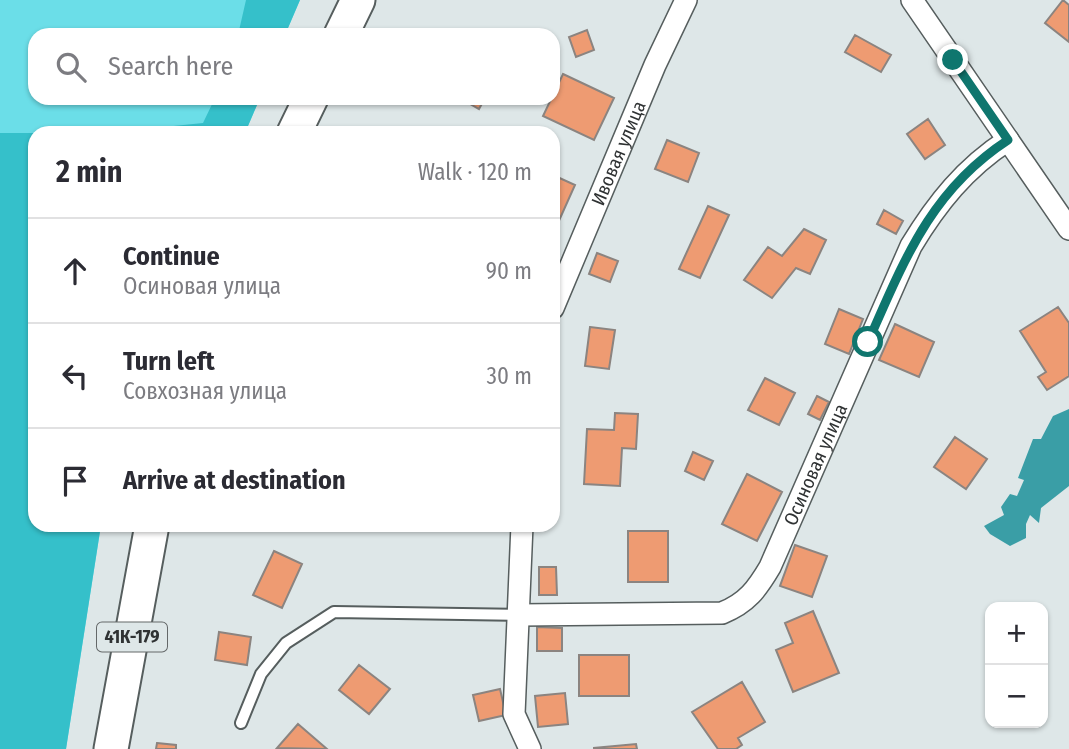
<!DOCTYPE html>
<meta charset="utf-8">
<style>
body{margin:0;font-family:"Fira Sans Condensed",sans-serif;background:#f7f7f7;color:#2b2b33}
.controls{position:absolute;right:21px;bottom:21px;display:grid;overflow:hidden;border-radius:14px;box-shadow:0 2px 5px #0004}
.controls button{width:63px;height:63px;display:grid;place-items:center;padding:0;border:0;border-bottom:2px solid #e1e1e2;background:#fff;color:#2b2b33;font:35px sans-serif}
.stop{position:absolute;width:21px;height:21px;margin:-16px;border:5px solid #0f766e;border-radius:50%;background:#fff}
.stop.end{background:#0f766e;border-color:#fff;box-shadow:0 2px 7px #0008}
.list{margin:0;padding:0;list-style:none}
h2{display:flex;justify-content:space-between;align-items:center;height:91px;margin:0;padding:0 28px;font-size:30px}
h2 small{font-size:23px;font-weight:400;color:#7c7c81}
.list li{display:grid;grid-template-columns:46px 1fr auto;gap:21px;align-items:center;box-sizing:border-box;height:105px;padding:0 28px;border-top:2px solid #e1e1e2}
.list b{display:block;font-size:26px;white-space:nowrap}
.list p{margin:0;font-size:23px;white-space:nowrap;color:#7c7c81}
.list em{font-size:23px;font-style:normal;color:#7c7c81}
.icon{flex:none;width:38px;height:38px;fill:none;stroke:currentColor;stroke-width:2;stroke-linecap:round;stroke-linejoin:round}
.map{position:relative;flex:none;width:1069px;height:749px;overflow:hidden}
.search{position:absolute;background:#fff;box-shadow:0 2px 5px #0004;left:28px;top:28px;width:532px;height:77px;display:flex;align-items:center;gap:18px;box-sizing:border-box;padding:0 24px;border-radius:21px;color:#7c7c81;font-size:26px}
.panel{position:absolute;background:#fff;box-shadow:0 2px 5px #0004;left:28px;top:126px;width:532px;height:406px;border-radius:21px}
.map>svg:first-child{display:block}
.green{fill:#6bdee8}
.forest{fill:#35c0ca}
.water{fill:#3a9ea6}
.building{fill:#ee9b72;stroke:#8b8480;stroke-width:2}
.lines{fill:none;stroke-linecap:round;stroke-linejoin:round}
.service-casing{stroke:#565e5e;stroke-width:14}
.minor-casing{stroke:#565e5e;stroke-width:24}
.primary-casing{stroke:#565e5e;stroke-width:37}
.service{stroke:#fff;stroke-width:10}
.minor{stroke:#fff;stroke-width:21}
.primary{stroke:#fff;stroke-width:33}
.route{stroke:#0f766e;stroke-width:9}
.labels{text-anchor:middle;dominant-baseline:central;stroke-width:6;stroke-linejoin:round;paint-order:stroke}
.shield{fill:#dee7e8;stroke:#646869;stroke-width:2}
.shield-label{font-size:18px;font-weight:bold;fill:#2f3233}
.street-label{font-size:19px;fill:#2f3233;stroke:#dee7e8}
</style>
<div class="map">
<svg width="1069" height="749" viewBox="0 0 1069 749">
<rect width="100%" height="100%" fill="#dee7e8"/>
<!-- green -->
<path class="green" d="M0 0H300L285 35H35V98H260L245 133H35V525H101L66 749H0Z"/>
<!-- forest -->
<path class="forest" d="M246 0H300L285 35H238Z
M215 98H260L245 133H105L203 123Z
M0 133H35V525H101L66 749H0Z"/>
<!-- water -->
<path class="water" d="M1069 409V486L1041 508 1039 523 1030 515 1026 524V538L1010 546 990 534 984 526 1004 515 1001 507 1010 494 1017 496 1024 480 1018 478 1033 439H1041L1053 416Z"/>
<!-- building -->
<path class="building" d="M1063 0 1069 5V42L1045 23Z
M587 30 594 50 576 57 569 37Z
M855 35 891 55 881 72 845 52Z
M563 74 614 98 594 140 543 116Z
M460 98H485L479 109Z
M928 119 945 145 925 159 907 134Z
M667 140 699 153 688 182 655 169Z
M553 175 575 185 553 234Z
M708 206 729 215 700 278 679 269Z
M884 210 903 221 896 234 877 224Z
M804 229 826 240 810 274 796 268 772 298 744 280 768 247 782 256Z
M597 253 618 261 610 282 589 274Z
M1058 307 1069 323V376L1047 390 1038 377 1046 372 1020 331Z
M839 309 863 319 849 354 825 344Z
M895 324 934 342 919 377 879 360Z
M590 327 615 330 609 369 585 366Z
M765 378 795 393 779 425 748 410Z
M817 396 829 402 820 420 808 414Z
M615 413 638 414 636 449 622 448 620 486 584 484 587 429 614 430Z
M955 437 987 459 966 489 934 467Z
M693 452 713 461 704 480 685 471Z
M747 474 782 492 757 541 722 524Z
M628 531H668V582H628Z
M795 545 827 556 812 597 780 586Z
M274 551 302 564 282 608 253 595Z
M539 567H556L557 595H539Z
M813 611 839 673 793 692 776 650 793 643 785 623Z
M537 627 562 628V651H537Z
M219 632 251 637 247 665 215 660Z
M579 655H629V696H579Z
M359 665 390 689 369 714 339 690Z
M742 682 765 722 738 738 742 745 736 749H718L692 712Z
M500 689 506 715 479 721 473 695Z
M565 693 568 724 538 727 535 696Z
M298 724 327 749 277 748Z
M157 743 176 745V749H156Z
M636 744 637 749H594V748Z"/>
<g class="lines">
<defs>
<path id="service" d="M241 723 261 674 286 643 334 612 519 615"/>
<g id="minor">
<path d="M912 0 1069 229"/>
<path id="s1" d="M553 308 655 65 686 0"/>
<path d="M522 525 514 714 530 749"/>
<path id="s2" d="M519 615 722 613C747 603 757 589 770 567L911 246C937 203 965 168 1008 140"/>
</g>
<path id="primary" d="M341 35 358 0
M294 133 311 98
M111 749 152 525"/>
</defs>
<!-- service casing -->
<use href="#service" class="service-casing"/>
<!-- minor casing -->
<use href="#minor" class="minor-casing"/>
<!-- primary casing -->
<use href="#primary" class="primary-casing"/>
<!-- service -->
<use href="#service" class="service"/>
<!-- minor -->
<use href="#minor" class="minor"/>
<!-- primary -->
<use href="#primary" class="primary"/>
</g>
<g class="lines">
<!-- route -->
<path class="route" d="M868 342C904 261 930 191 1008 140L953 60"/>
</g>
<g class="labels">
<!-- shield labels -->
<rect class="shield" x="97" y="622.5" width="70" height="29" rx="5"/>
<g class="shield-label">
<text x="132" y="637">41К-179</text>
</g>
<!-- street labels -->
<g class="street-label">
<text stroke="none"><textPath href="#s1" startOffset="168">Ивовая улица</textPath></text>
<text stroke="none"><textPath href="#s2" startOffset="383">Осиновая улица</textPath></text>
</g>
</g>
</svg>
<div class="controls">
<button>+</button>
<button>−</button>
</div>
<div class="stop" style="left:868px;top:342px"></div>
<div class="stop end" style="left:953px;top:60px"></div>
<div class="search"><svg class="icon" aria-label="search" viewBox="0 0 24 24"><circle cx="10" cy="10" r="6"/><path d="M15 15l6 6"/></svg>Search here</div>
<section class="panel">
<h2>2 min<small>Walk · 120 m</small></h2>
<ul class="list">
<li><svg class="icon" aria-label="ahead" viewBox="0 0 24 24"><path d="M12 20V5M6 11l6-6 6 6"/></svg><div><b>Continue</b><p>Осиновая улица</p></div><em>90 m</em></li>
<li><svg class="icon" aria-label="left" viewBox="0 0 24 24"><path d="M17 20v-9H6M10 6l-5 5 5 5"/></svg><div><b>Turn left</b><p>Совхозная улица</p></div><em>30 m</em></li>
<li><svg class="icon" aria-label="arrive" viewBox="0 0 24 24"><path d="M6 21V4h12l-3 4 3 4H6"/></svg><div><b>Arrive at destination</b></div></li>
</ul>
</section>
</div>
